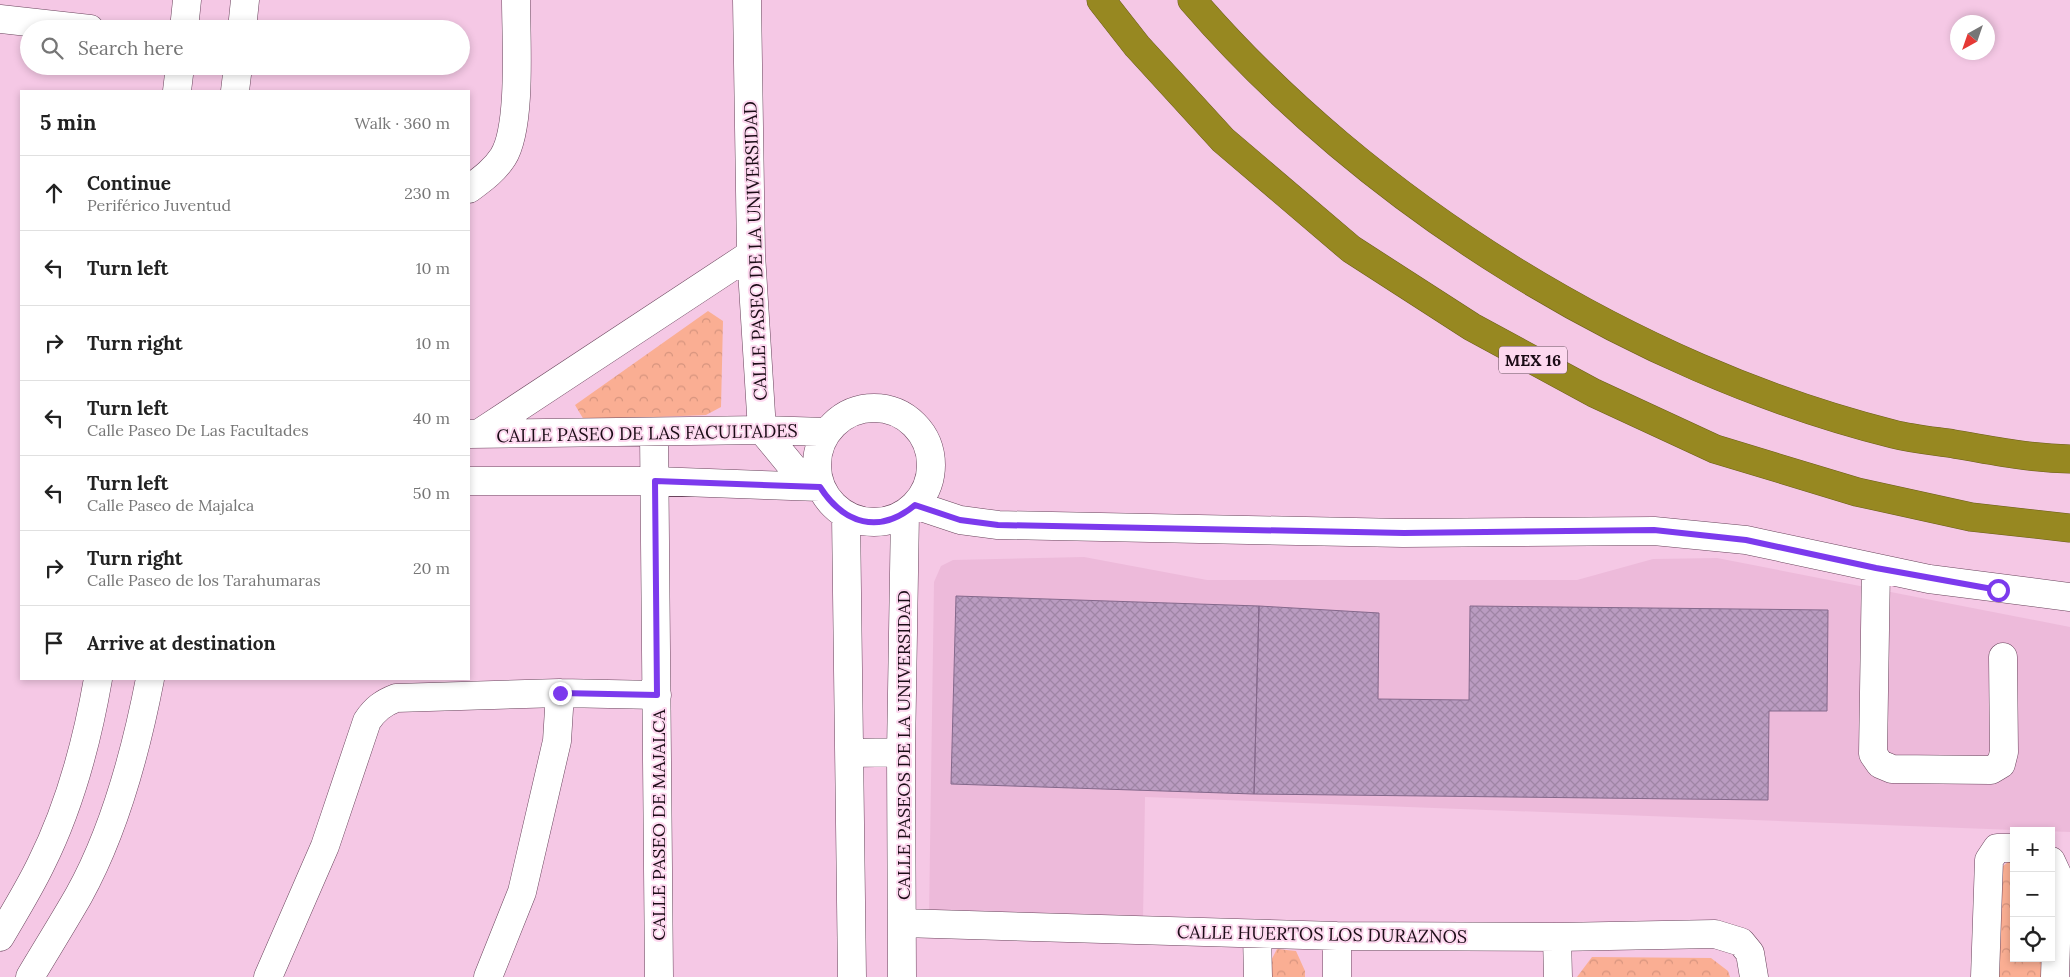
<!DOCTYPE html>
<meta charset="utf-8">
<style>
body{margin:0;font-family:Lora,serif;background:#f6f6f6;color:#222}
.controls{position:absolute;right:15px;bottom:15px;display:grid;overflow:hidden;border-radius:0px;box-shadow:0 2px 8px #0003}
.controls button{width:45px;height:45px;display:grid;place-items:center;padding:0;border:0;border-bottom:1px solid #e0e0e0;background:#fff;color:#222;font:25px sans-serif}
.compass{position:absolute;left:1950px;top:15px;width:45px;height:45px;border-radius:50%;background:#fff;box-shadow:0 2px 8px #0003;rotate:220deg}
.stop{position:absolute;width:15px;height:15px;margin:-11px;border:4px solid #7c3aed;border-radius:50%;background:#fff}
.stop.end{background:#7c3aed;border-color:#fff;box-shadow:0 1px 5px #0008}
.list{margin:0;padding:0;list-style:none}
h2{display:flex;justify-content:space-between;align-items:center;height:65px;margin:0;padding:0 20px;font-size:21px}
h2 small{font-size:16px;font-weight:400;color:#767676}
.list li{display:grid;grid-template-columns:32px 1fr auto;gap:15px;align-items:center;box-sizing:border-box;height:75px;padding:0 20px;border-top:1px solid #e0e0e0}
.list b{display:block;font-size:19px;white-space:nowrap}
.list p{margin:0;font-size:16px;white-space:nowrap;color:#767676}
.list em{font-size:16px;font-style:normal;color:#767676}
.icon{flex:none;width:28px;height:28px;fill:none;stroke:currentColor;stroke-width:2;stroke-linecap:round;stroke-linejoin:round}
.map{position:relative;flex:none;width:2070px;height:977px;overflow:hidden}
.search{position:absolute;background:#fff;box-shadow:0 2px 8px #0003;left:20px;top:20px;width:450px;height:55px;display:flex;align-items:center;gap:12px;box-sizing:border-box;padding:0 18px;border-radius:28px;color:#767676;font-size:19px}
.panel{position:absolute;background:#fff;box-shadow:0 2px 8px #0003;left:20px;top:90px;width:450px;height:590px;border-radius:0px}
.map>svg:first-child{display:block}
.built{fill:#edbada}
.park{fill:url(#park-crowns)}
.building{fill:url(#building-cross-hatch);stroke:#84688b}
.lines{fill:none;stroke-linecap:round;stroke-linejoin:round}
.minor-casing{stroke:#69445c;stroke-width:29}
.highway-casing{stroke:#6c5d1d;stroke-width:29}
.minor{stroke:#fff;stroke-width:28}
.highway{stroke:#978821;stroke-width:28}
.route{stroke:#7c3aed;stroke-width:6}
.labels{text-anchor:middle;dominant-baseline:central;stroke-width:4;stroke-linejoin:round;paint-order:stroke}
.shield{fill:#fdd8ef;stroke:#5f4957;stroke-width:1}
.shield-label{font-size:16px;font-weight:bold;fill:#1b0c16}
.street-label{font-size:18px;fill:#1b0c16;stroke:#fdd8ef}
</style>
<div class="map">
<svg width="2070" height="977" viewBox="0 0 2070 977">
<defs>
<pattern id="park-crowns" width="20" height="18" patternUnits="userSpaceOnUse" patternTransform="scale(1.25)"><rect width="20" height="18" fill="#faae93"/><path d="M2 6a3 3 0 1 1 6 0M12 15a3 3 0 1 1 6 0" fill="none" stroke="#d6947e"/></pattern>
<pattern id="building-cross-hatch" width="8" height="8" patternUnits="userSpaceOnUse" patternTransform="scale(1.25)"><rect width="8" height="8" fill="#ba9cc1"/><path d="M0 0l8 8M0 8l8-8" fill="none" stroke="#9f85a5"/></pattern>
</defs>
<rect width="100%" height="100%" fill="#f5c8e5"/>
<!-- built -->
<path class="built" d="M1084 557 1207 580H1577L1653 559 1717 558 2070 627V832L1145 797 1143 920 929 916 934 582 941 566 953 560Z"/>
<!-- park -->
<path class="park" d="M708 311 723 321 721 407 706 415 584 420 575 405Z
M2014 857V958H2041V977H1999L2002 867Z
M1277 949 1296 951 1305 971V977H1265V972Z
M1592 957 1711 958 1728 971 1730 977H1577Z"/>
<!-- building -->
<path class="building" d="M956 596 1259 606 1254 794 951 784Z
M1259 606 1379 613 1378 699 1469 700 1470 606 1828 610 1827 711H1769L1768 800 1254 794Z"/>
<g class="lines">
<defs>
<path id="minor" d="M747 0 751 254 762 430 808 486
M0 19 90 29
M184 29 187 0
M242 29 245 0
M177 91 180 66
M235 91 238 66
M469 189C481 180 494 171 503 157 522 127 516 38 516 0
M817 465a57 57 0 1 1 114 0a57 57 0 1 1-114 0Z
M654 433 659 977
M469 434 762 430 826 432
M478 434 751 254
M469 481H655L820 487
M915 505 960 520 998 525 1403 533 1654 531 1746 540 1929 579 2070 597
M846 515 852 977
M1876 568 1873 754 1880 764 1892 769 1991 770 2001 764 2004 752 2003 657
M850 753 901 752
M2051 861 2058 876 2055 977
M902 923 1337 936 1557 937 1715 934 1741 942 1750 953 1754 977
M1257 934 1258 977
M0 937C14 913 29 889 41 864 70 806 87 742 98 679
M1557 937 1558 977
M30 977C46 950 63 923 79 895 115 830 136 751 150 679
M268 977 325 846 367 721C375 709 383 703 396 698L560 693 657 695
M488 977 522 892 557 741 560 693
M902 977 901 752 905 513
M1337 977V936
M1985 977 1989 860 1997 848H2014"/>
<path id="highway" d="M1101 0 1137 46 1223 140 1351 249 1472 327 1594 393 1715 449 1857 492 1971 517 2070 528
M1192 0C1367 203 1633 369 1893 434 1913 439 1934 441 1954 444 1993 451 2030 458 2070 459"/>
</defs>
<!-- minor casing -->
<use href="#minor" class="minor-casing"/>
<!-- highway casing -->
<use href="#highway" class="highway-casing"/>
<!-- minor -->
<use href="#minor" class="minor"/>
<!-- highway -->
<use href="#highway" class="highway"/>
</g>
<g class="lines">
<!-- route -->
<path class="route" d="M560 693 657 695 655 481 820 487C844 524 879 535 915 505L960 520 998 525 1404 533 1654 530 1746 540 1876 568 1998 590"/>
</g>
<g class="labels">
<!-- shield labels -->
<rect class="shield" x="1499" y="346.5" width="68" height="27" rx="4"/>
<g class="shield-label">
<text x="1533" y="360">MEX 16</text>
</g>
<!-- street labels -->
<g class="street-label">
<text transform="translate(755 251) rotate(-92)">CALLE PASEO DE LA UNIVERSIDAD</text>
<text transform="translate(647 433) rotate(-1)">CALLE PASEO DE LAS FACULTADES</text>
<text transform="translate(903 745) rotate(-90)">CALLE PASEOS DE LA UNIVERSIDAD</text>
<text transform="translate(658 825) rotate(-90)">CALLE PASEO DE MAJALCA</text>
<text transform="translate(1322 934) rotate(1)">CALLE HUERTOS LOS DURAZNOS</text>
</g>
</g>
</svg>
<div class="controls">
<button>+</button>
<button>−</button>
<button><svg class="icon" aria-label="locate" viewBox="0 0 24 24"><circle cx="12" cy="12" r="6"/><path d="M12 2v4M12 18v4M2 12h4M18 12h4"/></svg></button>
</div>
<svg class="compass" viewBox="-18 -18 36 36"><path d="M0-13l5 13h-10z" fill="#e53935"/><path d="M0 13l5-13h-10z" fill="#767676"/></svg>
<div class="stop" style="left:1998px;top:590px"></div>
<div class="stop end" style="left:560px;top:693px"></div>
<div class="search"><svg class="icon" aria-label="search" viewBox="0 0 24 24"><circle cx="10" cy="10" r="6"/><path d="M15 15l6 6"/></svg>Search here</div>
<section class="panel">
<h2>5 min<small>Walk · 360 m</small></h2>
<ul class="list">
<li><svg class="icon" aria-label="ahead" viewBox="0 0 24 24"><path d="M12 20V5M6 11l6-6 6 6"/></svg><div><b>Continue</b><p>Periférico Juventud</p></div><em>230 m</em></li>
<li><svg class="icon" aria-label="left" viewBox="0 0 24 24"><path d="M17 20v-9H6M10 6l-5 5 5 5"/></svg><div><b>Turn left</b></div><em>10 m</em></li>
<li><svg class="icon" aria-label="right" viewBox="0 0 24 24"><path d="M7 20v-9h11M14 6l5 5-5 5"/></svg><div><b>Turn right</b></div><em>10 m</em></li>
<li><svg class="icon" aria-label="left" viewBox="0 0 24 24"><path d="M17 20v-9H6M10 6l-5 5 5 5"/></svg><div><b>Turn left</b><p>Calle Paseo De Las Facultades</p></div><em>40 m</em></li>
<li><svg class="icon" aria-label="left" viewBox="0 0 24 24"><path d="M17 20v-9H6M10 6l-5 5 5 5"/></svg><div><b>Turn left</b><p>Calle Paseo de Majalca</p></div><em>50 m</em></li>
<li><svg class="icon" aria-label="right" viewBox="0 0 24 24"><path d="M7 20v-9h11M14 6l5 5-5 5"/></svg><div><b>Turn right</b><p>Calle Paseo de los Tarahumaras</p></div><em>20 m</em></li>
<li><svg class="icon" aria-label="arrive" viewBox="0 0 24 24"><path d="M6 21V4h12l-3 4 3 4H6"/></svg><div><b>Arrive at destination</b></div></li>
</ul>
</section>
</div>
